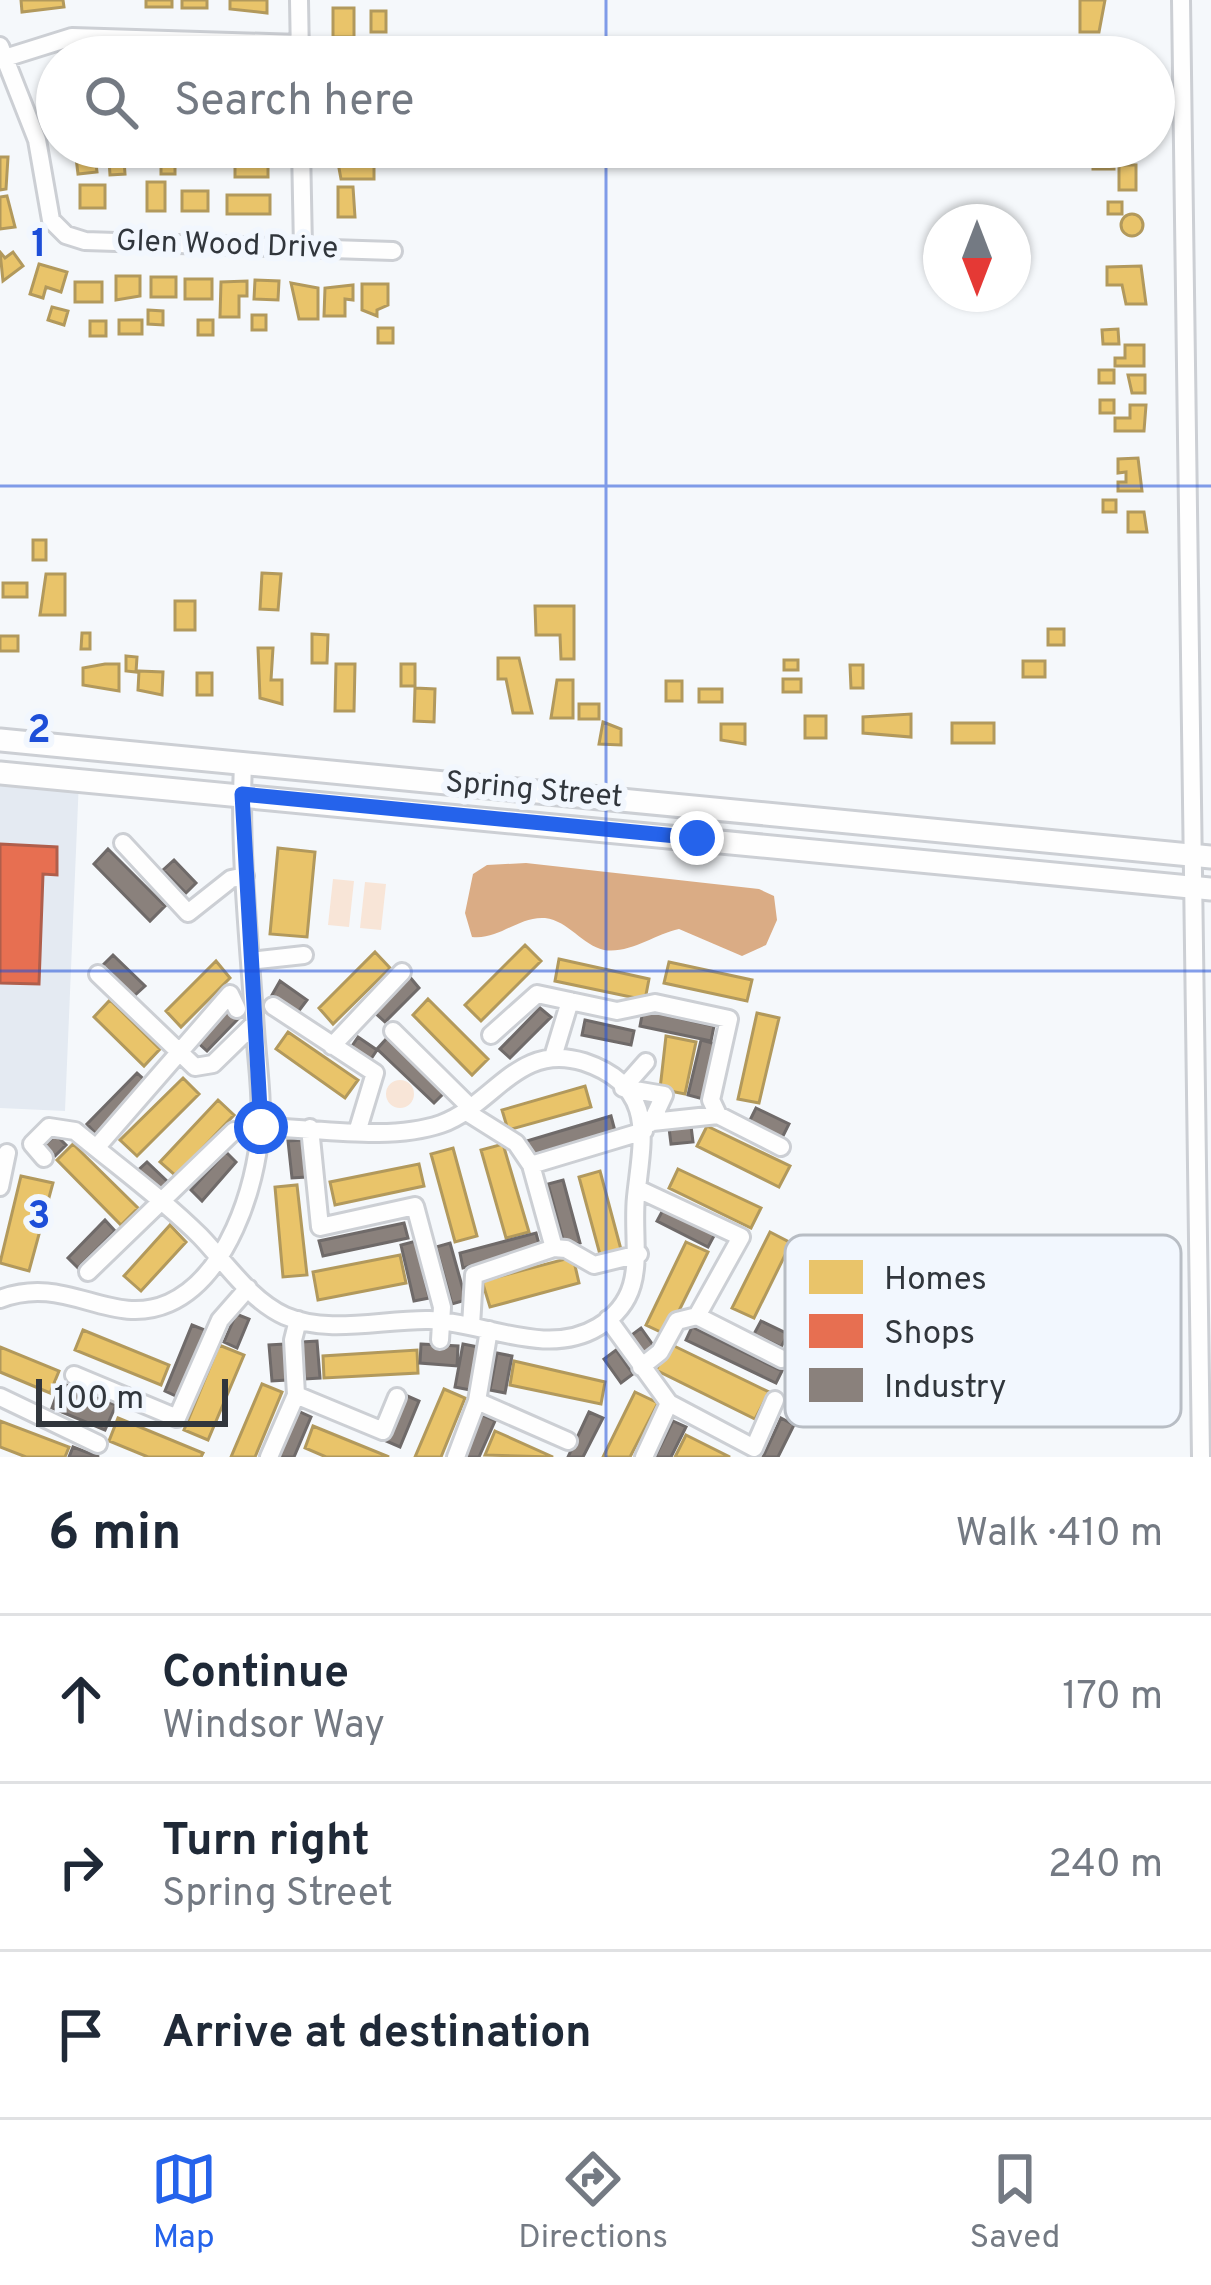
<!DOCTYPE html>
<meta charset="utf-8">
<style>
body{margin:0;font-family:Overpass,sans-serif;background:#f6f6f7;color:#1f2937}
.compass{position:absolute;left:923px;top:204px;width:108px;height:108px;border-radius:50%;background:#fff;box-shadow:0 3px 9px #0004;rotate:180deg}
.scale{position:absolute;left:36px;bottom:30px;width:192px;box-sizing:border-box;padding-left:12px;border:6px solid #31363c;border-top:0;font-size:33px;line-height:42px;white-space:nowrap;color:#31363c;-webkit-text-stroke:9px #f2f7fe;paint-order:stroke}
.stop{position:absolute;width:36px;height:36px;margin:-27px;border:9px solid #2563eb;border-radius:50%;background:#fff}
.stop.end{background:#2563eb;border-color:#fff;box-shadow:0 3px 12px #0008}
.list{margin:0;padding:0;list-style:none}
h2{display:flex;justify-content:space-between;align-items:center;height:156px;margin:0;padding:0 48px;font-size:51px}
h2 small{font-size:39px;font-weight:400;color:#747a83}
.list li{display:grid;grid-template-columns:78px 1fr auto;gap:36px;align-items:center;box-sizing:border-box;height:168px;padding:0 48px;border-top:3px solid #e0e1e3}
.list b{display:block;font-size:45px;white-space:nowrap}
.list p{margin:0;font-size:39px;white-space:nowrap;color:#747a83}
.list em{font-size:39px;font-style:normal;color:#747a83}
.icon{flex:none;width:66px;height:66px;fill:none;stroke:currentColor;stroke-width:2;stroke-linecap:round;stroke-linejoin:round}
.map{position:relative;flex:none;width:1211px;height:1457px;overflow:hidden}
.search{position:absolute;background:#fff;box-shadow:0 3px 9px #0004;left:36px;right:36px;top:36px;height:132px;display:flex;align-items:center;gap:30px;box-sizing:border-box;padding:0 42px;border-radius:66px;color:#747a83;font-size:45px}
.sheet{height:660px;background:#fff}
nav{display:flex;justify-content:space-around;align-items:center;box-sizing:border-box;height:168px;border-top:3px solid #e0e1e3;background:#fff;font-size:33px;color:#747a83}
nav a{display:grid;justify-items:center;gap:6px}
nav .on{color:#2563eb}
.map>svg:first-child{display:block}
.built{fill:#e4eaf2}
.green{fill:#f8e5d7}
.water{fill:#daac85}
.homes{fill:#e9c46a;stroke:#b2995c;stroke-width:3}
.shops{fill:#e76f51;stroke:#b05e4b;stroke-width:3}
.industry{fill:#8a817c;stroke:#6f6a69;stroke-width:3}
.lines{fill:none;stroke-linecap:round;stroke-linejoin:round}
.minor-casing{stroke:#cccfd4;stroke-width:22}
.major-casing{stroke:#cccfd4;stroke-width:27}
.minor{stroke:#fefefe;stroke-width:16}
.major{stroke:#fefefe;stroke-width:21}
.route{stroke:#2563eb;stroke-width:15}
.grid{fill:none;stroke:#1d4ed8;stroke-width:3;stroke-opacity:0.55}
.labels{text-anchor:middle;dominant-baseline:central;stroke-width:12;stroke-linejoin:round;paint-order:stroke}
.street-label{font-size:30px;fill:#31363c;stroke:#f2f7fe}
.key{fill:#f2f7fe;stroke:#b8bdc4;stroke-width:3}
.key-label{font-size:33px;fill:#31363c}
.grid-label{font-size:39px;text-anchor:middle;font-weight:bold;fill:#1d4ed8;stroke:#f2f7fe;stroke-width:12;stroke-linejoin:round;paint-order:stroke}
</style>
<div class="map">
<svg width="1211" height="1457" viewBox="0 0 1211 1457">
<rect width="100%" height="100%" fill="#f5f8fb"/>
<!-- built -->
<path class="built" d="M0 773 79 780 65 1111 0 1108Z"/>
<!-- green -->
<path class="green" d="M333 879 354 881 349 927 328 925Z
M365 882 386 884 381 930 360 928Z
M386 1094a14 14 0 1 1 28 0a14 14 0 1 1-28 0Z"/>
<!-- water -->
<path class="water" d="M526 863 759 889 774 896 777 920 766 945 742 956 679 929C655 934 630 954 604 950 582 945 569 921 545 918 518 916 500 940 472 937L465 913 473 874 487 865Z"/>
<!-- homes -->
<path class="homes" d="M21 0H63L64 7 22 12Z
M146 0H172V7H146Z
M182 0H207V8H182Z
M230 0H267V13L230 9Z
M1080 0H1105L1099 32H1080Z
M333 8H354V37H333Z
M371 11H386V32H371Z
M334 44H354V57H334Z
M370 45H387V55H370Z
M94 147 97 172 78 174 75 149Z
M235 149H268V177H235Z
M336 152H361V160H374V179H341Z
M1093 153H1114V169H1093Z
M0 157H8L6 189 0 190Z
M124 159 125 174 110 175 109 160Z
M161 160H175V174H161Z
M1119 165H1136V190H1119Z
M147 182H165V211H147Z
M80 185H105V208H80Z
M338 187H353L355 217H338Z
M182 191H208V211H182Z
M227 195H270V214H227Z
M7 196 15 227 0 229V197Z
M1108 202H1122V214H1108Z
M1121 225a11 11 0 1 1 22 0a11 11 0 1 1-22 0Z
M0 252 5 258 13 252 23 266 3 281Z
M39 264 67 272 61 292 46 287 43 298 30 294Z
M1141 266 1146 304H1126L1122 285H1107V267Z
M116 276H140V296L116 300Z
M151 277H176V297H151Z
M185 279H212V299H185Z
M255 280 279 281 278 300 254 299Z
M247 281V296H239V317H220L221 282Z
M75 282H102V302H75Z
M291 283 318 288V319H299Z
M362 284H388V305L377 310V316L362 310Z
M353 285V300L345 299V316H324L325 288Z
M52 307 68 311 64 325 48 320Z
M148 310 163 311V325L148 324Z
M252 315H266V330H252Z
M119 320H142V334H119Z
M198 320H213V335H198Z
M90 321H106V336H90Z
M378 328H393V343H378Z
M1118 329 1119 344H1103L1102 330Z
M1125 345H1144V366H1115V358H1125Z
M1099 370H1114V383H1099Z
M1128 375H1145V393H1132Z
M1100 400H1114V413H1100Z
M1130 405H1146L1144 431H1115V418H1130Z
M1138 458 1142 491H1118V482H1126V472L1118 473V459Z
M1103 500H1116V512H1103Z
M1128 512H1144L1147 532H1128Z
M33 540H46V560H33Z
M262 573 281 574 278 610 260 609Z
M46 574H65V615H40Z
M3 583H27V597H3Z
M175 601H195V630H175Z
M535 606H574V659H561L560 635H536Z
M1048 629H1064V645H1048Z
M82 633H90V649H81Z
M312 634 328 635 327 663H312Z
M0 636H18V651H0Z
M258 648H273L271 680H282V704L260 698Z
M126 656 137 657 136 672 126 671Z
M498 658H519L532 713H513L506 679H498Z
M784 660H798V670H784Z
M1023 661H1045V677H1023Z
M105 664H119V691L83 685V668Z
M336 664H355L354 711H335Z
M401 664H415V686H401Z
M850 665H863V688H851Z
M139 671 163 672 162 695 138 690Z
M197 673H212V695H197Z
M783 679H801V692H783Z
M557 680H573V718H551Z
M666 681H682V701H666Z
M415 688 435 689 434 722 414 721Z
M699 689H722V702H699Z
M579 704H599V719H579Z
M911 714V737L863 733V717Z
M805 716H826V738H805Z
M603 722 621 729V745L599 744Z
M952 723H994V743H952Z
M721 724H745V744L721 740Z
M278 848 315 852 307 937 270 934Z
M525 945 541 961 481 1021 465 1005Z
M375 952 390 968 333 1024 319 1008Z
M559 959 649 979 645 1000 555 981Z
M216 961 230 978 181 1027 166 1011Z
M669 962 752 980 747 1001 664 983Z
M428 999 488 1059 472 1075 413 1015Z
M110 1000 160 1049 144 1066 94 1017Z
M757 1013 779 1018 759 1103 738 1099Z
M288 1032 358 1080 345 1098 276 1049Z
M666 1036 696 1042 685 1094 660 1089Z
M183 1078 199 1094 137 1156 120 1140Z
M585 1086 591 1107 508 1130 502 1110Z
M218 1100 234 1115 176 1176 160 1162Z
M707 1126 790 1166 779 1187 697 1146Z
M73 1144 138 1208 121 1225 57 1160Z
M503 1144 529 1232 506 1238 481 1150Z
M453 1148 477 1236 455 1242 431 1154Z
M419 1164 424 1186 335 1205 330 1182Z
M678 1169 761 1208 751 1228 669 1188Z
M600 1171 623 1257 602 1262 579 1177Z
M21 1176 53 1183 29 1271 0 1263Z
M297 1185 307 1275 283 1277 275 1187Z
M170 1225 186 1242 141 1291 124 1276Z
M770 1232 791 1243 754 1318 732 1308Z
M686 1242 708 1252 667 1335 646 1325Z
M400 1255 406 1283 318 1300 313 1272Z
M573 1257 579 1283 490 1307 482 1281Z
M83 1330 169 1365 161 1385 75 1350Z
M670 1344 769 1392 755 1419 656 1370Z
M219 1345 244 1355 208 1440 184 1430Z
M0 1347 59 1371 50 1393 0 1372Z
M417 1350 418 1373 324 1378 323 1356Z
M514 1361 605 1382 601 1404 510 1385Z
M262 1384 282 1392 255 1457H231Z
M444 1389 465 1398 441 1457H415Z
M635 1392 658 1403 630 1457H603Z
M118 1418 203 1453 201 1457H148L109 1441Z
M0 1421 69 1447 65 1457H26L0 1447Z
M313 1426 389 1457H326L305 1448Z
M495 1431 553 1457 485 1455Z
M686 1435 730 1457H675Z"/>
<!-- shops -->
<path class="shops" d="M0 844 57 847V875L43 874 39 984 0 983Z"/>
<!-- industry -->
<path class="industry" d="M108 849 165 906 150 921 94 864Z
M174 860 196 883 186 893 163 870Z
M113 955 145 986 134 996 103 965Z
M409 976 419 988 385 1022 374 1012Z
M280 981 307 1000 298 1012 272 995Z
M540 1008 551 1017 510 1058 500 1049Z
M227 1010 238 1019 207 1051 197 1042Z
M643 1010 714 1026 711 1041 640 1026Z
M585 1020 634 1031 631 1045 582 1035Z
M358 1037 377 1050 369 1062 350 1049Z
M388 1037 445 1092 434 1103 377 1049Z
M701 1040 716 1044 703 1099 688 1095Z
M137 1073 148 1083 97 1135 87 1124Z
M756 1108 789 1124 782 1138 749 1122Z
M611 1116 615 1131 524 1157 520 1143Z
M691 1126 693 1142 671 1144 669 1128Z
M56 1135 66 1145 55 1156 44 1145Z
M302 1140 306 1177 292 1178 288 1141Z
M226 1152 236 1162 202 1201 191 1190Z
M147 1162 169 1183 157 1194 135 1173Z
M563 1180 580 1243 565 1247 548 1184Z
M664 1208 715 1234 708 1247 657 1221Z
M105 1220 115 1231 78 1268 68 1258Z
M404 1223 408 1238 323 1256 319 1241Z
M536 1233 540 1248 463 1268 460 1253Z
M416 1241 429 1298 414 1301 401 1245Z
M450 1243 466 1300 452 1304 436 1247Z
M236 1314 249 1319 237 1348 224 1342Z
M761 1321 788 1334 781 1347 754 1334Z
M192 1325 205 1330 178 1397 165 1391Z
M692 1327 782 1371 776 1383 686 1340Z
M641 1328 658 1352 646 1360 629 1337Z
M317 1341 320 1378 305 1379 302 1342Z
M284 1344 287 1380 272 1381 269 1345Z
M421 1344 458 1346 457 1366 420 1363Z
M463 1344 478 1347 470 1390 455 1387Z
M616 1350 633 1374 621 1383 604 1359Z
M497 1353 512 1356 505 1393 490 1390Z
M61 1383 116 1405 105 1430 52 1408Z
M405 1395 419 1401 400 1447 386 1441Z
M298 1411 311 1417 294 1457H279Z
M589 1412 603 1418 583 1457H568Z
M482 1415 495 1421 479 1457H464Z
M781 1418 794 1425 778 1457H763Z
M673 1421 686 1427 671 1457H655Z
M73 1447 99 1457H69Z"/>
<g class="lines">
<defs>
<path id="minor" d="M299 0 300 57
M1181 0 1201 1457
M0 46 37 140 51 220 66 235 85 241 393 251
M5 58 72 37 300 44
M301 147 303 248
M123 843 188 913 231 879 245 876
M250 961 304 955
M98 974 195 1067 213 1064 254 1024
M273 1006 375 1073 358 1129
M393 1031 471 1108
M491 1035 537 994 617 1011 655 1003 729 1019 711 1100 718 1115
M332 1046 402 972
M553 1057 570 1001
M623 1088 664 1095 651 1123
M623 1088 646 1062
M465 1111 516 1143 531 1165
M643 1123 718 1115 781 1147
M310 1128 320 1227 415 1206 442 1307 440 1340
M96 1148 230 994 237 1009
M44 1158 32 1144 49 1127 75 1131C116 1165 163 1199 200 1236 226 1263 250 1300 285 1316 329 1335 383 1319 429 1320 483 1322 547 1358 598 1327 651 1295 631 1246 636 1197 642 1139 658 1087 584 1062 518 1041 494 1105 441 1124 388 1142 317 1128 261 1127
M0 1187 7 1153
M638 1189 741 1237 697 1316 782 1359
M554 1248 566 1249 594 1265 639 1254
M88 1272 234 1131
M0 1299C67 1273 110 1329 169 1303 227 1277 256 1188 260 1130 263 1098 257 1062 255 1029 249 941 239 851 243 763
M608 1319 669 1403 644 1457
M471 1326 474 1275 554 1248 531 1165 644 1131
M641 1367 660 1352 677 1321 697 1316
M74 1375 177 1418 220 1320 248 1288
M296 1395 383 1431 397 1397
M0 1397 98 1444
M477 1401 568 1441
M669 1403 754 1448 775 1400
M269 1457 296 1395 293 1340 298 1320
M456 1457 477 1401 489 1330"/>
<path id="major" d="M0 740 1211 857
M0 773 1211 889"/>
</defs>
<!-- minor casing -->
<use href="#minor" class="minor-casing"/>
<!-- major casing -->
<use href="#major" class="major-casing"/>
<!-- minor -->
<use href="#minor" class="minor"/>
<!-- major -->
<use href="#major" class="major"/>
</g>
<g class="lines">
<!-- route -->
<path class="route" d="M261 1127 242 794 697 838"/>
</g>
<!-- grid -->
<path class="grid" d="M606 0V57M606 147V1457M0 486H1211M0 971H1211"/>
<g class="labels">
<!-- street labels -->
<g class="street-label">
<text transform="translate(227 246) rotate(2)">Glen Wood Drive</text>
<text transform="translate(534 791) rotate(5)">Spring Street</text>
</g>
</g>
<!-- legend -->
<rect x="785" y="1235" width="396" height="192" rx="18" class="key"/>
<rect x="809" y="1260" width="54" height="34" fill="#e9c46a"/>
<rect x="809" y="1314" width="54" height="34" fill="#e76f51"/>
<rect x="809" y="1368" width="54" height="34" fill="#8a817c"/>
<g class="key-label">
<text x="884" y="1289">Homes</text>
<text x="884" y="1343">Shops</text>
<text x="884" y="1397">Industry</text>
</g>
<g class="grid-label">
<text x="39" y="256">1</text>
<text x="39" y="742">2</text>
<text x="39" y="1228">3</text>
</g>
</svg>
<svg class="compass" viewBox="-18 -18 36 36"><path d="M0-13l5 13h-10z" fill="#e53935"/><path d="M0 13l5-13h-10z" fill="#747a83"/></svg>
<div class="scale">100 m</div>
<div class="stop" style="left:261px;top:1127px"></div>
<div class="stop end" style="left:697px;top:838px"></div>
<div class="search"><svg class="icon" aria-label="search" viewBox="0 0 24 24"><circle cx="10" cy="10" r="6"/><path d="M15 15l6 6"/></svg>Search here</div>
</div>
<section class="sheet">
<h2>6 min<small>Walk · 410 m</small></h2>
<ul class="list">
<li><svg class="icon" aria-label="ahead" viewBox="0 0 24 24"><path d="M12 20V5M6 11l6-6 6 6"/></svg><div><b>Continue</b><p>Windsor Way</p></div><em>170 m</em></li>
<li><svg class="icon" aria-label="right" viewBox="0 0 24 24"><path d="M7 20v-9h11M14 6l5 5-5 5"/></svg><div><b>Turn right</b><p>Spring Street</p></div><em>240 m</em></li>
<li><svg class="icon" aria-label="arrive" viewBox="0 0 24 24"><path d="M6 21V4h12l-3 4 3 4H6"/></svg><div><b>Arrive at destination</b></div></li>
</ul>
</section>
<nav>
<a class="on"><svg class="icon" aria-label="map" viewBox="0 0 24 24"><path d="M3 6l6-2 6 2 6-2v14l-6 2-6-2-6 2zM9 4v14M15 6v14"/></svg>Map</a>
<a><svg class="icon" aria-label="directions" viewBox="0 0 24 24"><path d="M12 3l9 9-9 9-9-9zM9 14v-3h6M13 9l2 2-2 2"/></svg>Directions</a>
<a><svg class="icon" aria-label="saved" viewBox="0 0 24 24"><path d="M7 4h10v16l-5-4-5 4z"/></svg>Saved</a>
</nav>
